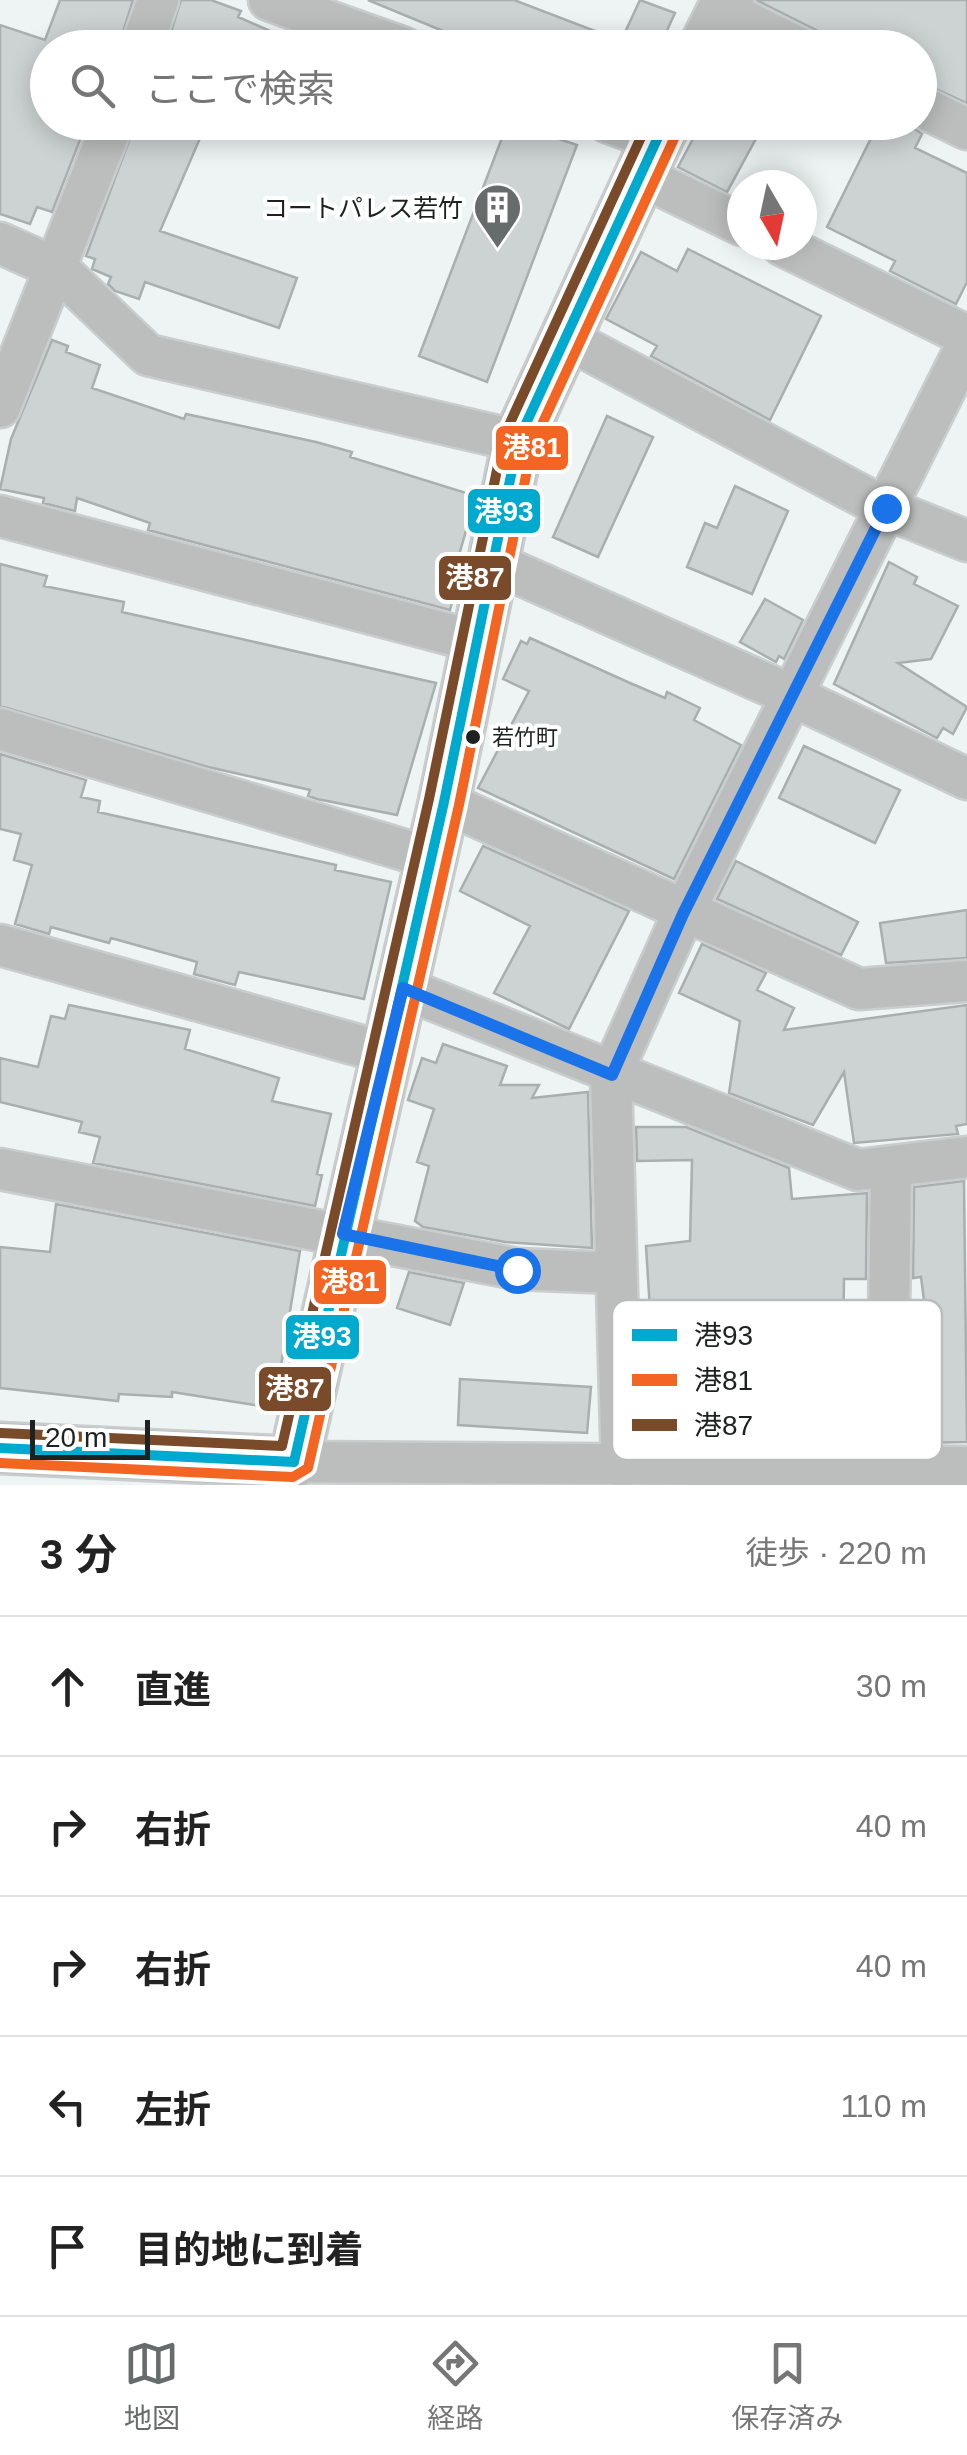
<!DOCTYPE html>
<html lang="ja">
<meta charset="utf-8">
<style>
body{margin:0;font-family:Arial,"Noto Sans JP",sans-serif;background:#f2f2f2;color:#222}
.compass{position:absolute;left:727px;top:170px;width:90px;height:90px;border-radius:50%;background:#fff;box-shadow:0 5px 25px #0003;rotate:171deg}
.scale{position:absolute;left:30px;bottom:25px;width:120px;box-sizing:border-box;padding-left:10px;border:5px solid #1d2221;border-top:0;font-size:28px;line-height:35px;white-space:nowrap;color:#1d2221;-webkit-text-stroke:8px #fff;paint-order:stroke}
.stop{position:absolute;width:30px;height:30px;margin:-22px;border:8px solid #1a73e8;border-radius:50%;background:#fff}
.stop.end{background:#1a73e8;border-color:#fff;box-shadow:0 2px 10px #0008}
.list{margin:0;padding:0;list-style:none}
h2{display:flex;justify-content:space-between;align-items:center;height:130px;margin:0;padding:0 40px;font-size:42px}
h2 small{font-size:32px;font-weight:400;color:#767676}
.list li{display:grid;grid-template-columns:65px 1fr auto;gap:30px;align-items:center;box-sizing:border-box;height:140px;padding:0 40px;border-top:2px solid #e0e0e0}
.list b{display:block;font-size:38px;white-space:nowrap}
.list em{font-size:32px;font-style:normal;color:#767676}
.icon{flex:none;width:55px;height:55px;fill:none;stroke:currentColor;stroke-width:2;stroke-linecap:round;stroke-linejoin:round}
.map{position:relative;flex:none;width:967px;height:1485px;overflow:hidden}
.search{position:absolute;background:#fff;box-shadow:0 5px 25px #0003;left:30px;right:30px;top:30px;height:110px;display:flex;align-items:center;gap:25px;box-sizing:border-box;padding:0 35px;border-radius:55px;color:#767676;font-size:38px}
.sheet{height:830px;background:#fff}
nav{display:flex;justify-content:space-around;align-items:center;box-sizing:border-box;height:140px;border-top:2px solid #e0e0e0;background:#fff;font-size:28px;color:#767676}
nav a{display:grid;justify-items:center;gap:5px}
nav .on{color:#666c6b}
.map>svg:first-child{display:block}
.building{fill:#cdd2d2;stroke:#a9aeae;stroke-width:2.5}
.lines{fill:none;stroke-linecap:round;stroke-linejoin:round}
.minor-casing{stroke:#c9cdcd;stroke-width:45}
.tertiary-casing{stroke:#c9cdcd;stroke-width:55}
.minor{stroke:#bcbebe;stroke-width:40}
.tertiary{stroke:#bcbebe;stroke-width:50}
.bus-1-casing{stroke:#fff;stroke-width:18}
.bus-2-casing{stroke:#fff;stroke-width:18}
.bus-3-casing{stroke:#fff;stroke-width:18}
.bus-1{stroke:#00a9ce;stroke-width:10}
.bus-2{stroke:#f26522;stroke-width:10}
.bus-3{stroke:#7a4b2a;stroke-width:10}
.route{stroke:#1a73e8;stroke-width:12}
.bus-dot{fill:#1d2221;stroke:#fff;stroke-width:4}
.labels{text-anchor:middle;dominant-baseline:central;stroke-width:8;stroke-linejoin:round;paint-order:stroke}
.bus-label{font-size:22px;fill:#1d2221;stroke:#fff;text-anchor:start}
.poi-label{font-size:25px;fill:#1d2221;stroke:#fff;text-anchor:end}
.key{fill:#fff;stroke:#bbbdbc;stroke-width:2.5}
.key-label{font-size:28px;fill:#1d2221}
.line-badge{stroke:#fff;stroke-width:4}
.badge-label{font-size:28px;text-anchor:middle;font-weight:bold;fill:#fff}
</style>
<div class="map">
<svg width="967" height="1485" viewBox="0 0 967 1485">
<rect width="100%" height="100%" fill="#eef4f4"/>
<!-- building -->
<path class="building" d="M60 0H133L118 48H48V122H87L52 212 37 207 30 224 0 214V25L45 40Z
M181 0H211L241 11 238 17 309 48H166Z
M368 0H514L621 41 640 0 675 13 659 48H484Z
M756 0H967V103L920 82V48H876L851 35 846 45Z
M136 122H207L160 231 297 278 279 328 145 282 139 299 115 291 108 284 111 277 92 269 95 259 86 256Z
M508 122 577 145 487 382 419 356Z
M702 122H765L727 192 678 167Z
M879 122H904L922 134 915 148 967 173V282L956 304 890 271 895 261 827 227Z
M688 249 821 316 770 420 651 356 657 346 606 319 641 252 677 271Z
M52 340 68 346 66 352 100 365 92 388 184 419 186 414 316 442 352 452 350 457 476 496 455 569 461 570 450 610 148 530 150 523 77 498 75 511 43 503 44 498 0 489 11 439Z
M607 416 653 437 598 557 553 537Z
M735 486 788 511 752 594 687 567 705 523 717 528Z
M889 562 917 577 914 584 958 606 931 659 898 663 967 707 953 734 943 728 937 738 834 684Z
M0 564 47 576 44 586 124 602 122 612 436 683 397 815 317 799 308 796 310 790 208 767 0 706Z
M765 599 803 620 784 659 779 656 776 662 740 642Z
M530 638 630 683 665 698 667 692 700 708 694 720 741 745 674 879 478 788 529 691 503 679 521 641 527 644Z
M804 746 900 790 875 843 779 798Z
M0 754 86 780 81 797 100 801 98 812 336 865 335 870 391 882 364 999 239 972 235 985 194 974 197 962 111 938 109 943 51 927 49 934 15 924 32 865 14 860 21 834 0 829Z
M483 846 629 911 569 1029 494 993 530 926 460 891Z
M736 861 858 922 841 955 717 899Z
M967 910V958L886 963 880 923Z
M702 944 766 973 757 990 794 1008 784 1030 967 1005V1124L956 1126 958 1134 854 1143 844 1072 813 1125 729 1093 740 1021 679 993Z
M69 1005 190 1030 185 1049 279 1078 272 1101 331 1114 317 1174 322 1175 315 1206 93 1163 100 1137 79 1132 82 1122 0 1102V1058L38 1067 51 1016 65 1019Z
M443 1044 507 1066 500 1085H539L532 1098 588 1092 592 1248 505 1242 423 1227 415 1221 429 1166 417 1162 434 1109 408 1100 422 1058 436 1063Z
M636 1127H686L789 1168 792 1199 867 1193 866 1279H844L843 1347H854V1383H828L829 1442H755V1435L664 1439V1432L647 1433 644 1391H655L646 1246 690 1241 692 1160 637 1161Z
M964 1181 967 1442 911 1443 912 1398H925L918 1340 929 1339 921 1277 913 1278 914 1187Z
M56 1204 300 1251 274 1408 172 1392V1397L119 1394 118 1401 0 1388V1247L50 1252Z
M409 1272 464 1283 450 1325 397 1308Z
M460 1379 591 1387 587 1433 458 1425Z"/>
<g class="lines">
<defs>
<path id="minor" d="M269 0 404 48
M723 10 799 48
M141 48 158 0
M920 106 967 129
M607 122 656 140
M639 175 742 225
M0 243 58 269 148 355 518 441
M782 245 967 336
M564 337 885 508 967 541
M0 407 113 122
M0 516 475 641
M492 562 791 695 967 779
M0 729 431 858
M444 802 859 989 967 981
M0 945 386 1053
M403 988 858 1170 967 1157
M0 1169 517 1269 615 1273
M294 1462 967 1467
M622 1467 611 1075 683 914 967 345
M887 1468 891 1168"/>
<path id="tertiary" d="M704 48 728 0
M0 1448 294 1462 444 802 518 441 665 122"/>
</defs>
<!-- minor casing -->
<use href="#minor" class="minor-casing"/>
<!-- tertiary casing -->
<use href="#tertiary" class="tertiary-casing"/>
<!-- minor -->
<use href="#minor" class="minor"/>
<!-- tertiary -->
<use href="#tertiary" class="tertiary"/>
<defs>
<path id="bus-1" d="M0 1448 294 1462 444 802 518 441 665 122"/>
<path id="bus-2" d="M0 1463 293 1477 308 1468 459 805 532 446 679 128"/>
<path id="bus-3" d="M1 1433 282 1446 429 799 504 436 648 122"/>
</defs>
<!-- bus-1 casing -->
<use href="#bus-1" class="bus-1-casing"/>
<!-- bus-2 casing -->
<use href="#bus-2" class="bus-2-casing"/>
<!-- bus-3 casing -->
<use href="#bus-3" class="bus-3-casing"/>
<!-- bus-1 -->
<use href="#bus-1" class="bus-1"/>
<!-- bus-2 -->
<use href="#bus-2" class="bus-2"/>
<!-- bus-3 -->
<use href="#bus-3" class="bus-3"/>
</g>
<g class="lines">
<!-- route -->
<path class="route" d="M517 1270 343 1234 403 988 612 1075 683 914 886 508"/>
</g>
<!-- icons -->
<defs>
<symbol id="building-pin" viewBox="-11 -11 22 30"><path d="M0 17L-7.5 6A9.5 9.5 0 1 1 7.5 6Z" fill="#666c6b" stroke="#fff"/><path d="M-4-6H4V6H1V3H-1V6H-4ZM-2.5-4.3h1.7v1.8h-1.7ZM.8-4.3h1.7v1.8H.8ZM-2.5-1h1.7V.8h-1.7ZM.8-1h1.7V.8H.8Z" fill="#fff"/></symbol>
</defs>
<g fill-rule="evenodd">
<use href="#building-pin" x="470" y="180" width="55" height="75"/>
</g>
<!-- markers -->
<circle class="bus-dot" cx="473" cy="737" r="9"/>
<g class="labels">
<!-- bus labels -->
<g class="bus-label">
<text x="492" y="737">若竹町</text>
</g>
<!-- poi labels -->
<g class="poi-label">
<text x="463" y="208">コートパレス若竹</text>
</g>
</g>
<!-- legend -->
<rect x="612" y="1300" width="330" height="160" rx="15" class="key"/>
<rect x="632" y="1329" width="45" height="12" fill="#00a9ce"/>
<rect x="632" y="1374" width="45" height="12" fill="#f26522"/>
<rect x="632" y="1419" width="45" height="12" fill="#7a4b2a"/>
<g class="key-label">
<text x="694" y="1345">港93</text>
<text x="694" y="1390">港81</text>
<text x="694" y="1435">港87</text>
</g>
<g class="line-badge">
<rect x="494" y="424" width="76" height="48" rx="10" fill="#f26522"/>
<rect x="466" y="487" width="76" height="48" rx="10" fill="#00a9ce"/>
<rect x="437" y="554" width="76" height="48" rx="10" fill="#7a4b2a"/>
<rect x="312" y="1258" width="76" height="48" rx="10" fill="#f26522"/>
<rect x="284" y="1313" width="77" height="48" rx="10" fill="#00a9ce"/>
<rect x="257" y="1365" width="76" height="48" rx="10" fill="#7a4b2a"/>
</g>
<g class="badge-label">
<text x="532" y="457">港81</text>
<text x="504" y="521">港93</text>
<text x="475" y="587">港87</text>
<text x="350" y="1291">港81</text>
<text x="322" y="1346">港93</text>
<text x="295" y="1398">港87</text>
</g>
</svg>
<svg class="compass" viewBox="-18 -18 36 36"><path d="M0-13l5 13h-10z" fill="#e53935"/><path d="M0 13l5-13h-10z" fill="#767676"/></svg>
<div class="scale">20 m</div>
<div class="stop" style="left:517px;top:1270px"></div>
<div class="stop end" style="left:886px;top:508px"></div>
<div class="search"><svg class="icon" aria-label="search" viewBox="0 0 24 24"><circle cx="10" cy="10" r="6"/><path d="M15 15l6 6"/></svg>ここで検索</div>
</div>
<section class="sheet">
<h2>3 分<small>徒歩 · 220 m</small></h2>
<ul class="list">
<li><svg class="icon" aria-label="ahead" viewBox="0 0 24 24"><path d="M12 20V5M6 11l6-6 6 6"/></svg><div><b>直進</b></div><em>30 m</em></li>
<li><svg class="icon" aria-label="right" viewBox="0 0 24 24"><path d="M7 20v-9h11M14 6l5 5-5 5"/></svg><div><b>右折</b></div><em>40 m</em></li>
<li><svg class="icon" aria-label="right" viewBox="0 0 24 24"><path d="M7 20v-9h11M14 6l5 5-5 5"/></svg><div><b>右折</b></div><em>40 m</em></li>
<li><svg class="icon" aria-label="left" viewBox="0 0 24 24"><path d="M17 20v-9H6M10 6l-5 5 5 5"/></svg><div><b>左折</b></div><em>110 m</em></li>
<li><svg class="icon" aria-label="arrive" viewBox="0 0 24 24"><path d="M6 21V4h12l-3 4 3 4H6"/></svg><div><b>目的地に到着</b></div></li>
</ul>
</section>
<nav>
<a class="on"><svg class="icon" aria-label="map" viewBox="0 0 24 24"><path d="M3 6l6-2 6 2 6-2v14l-6 2-6-2-6 2zM9 4v14M15 6v14"/></svg>地図</a>
<a><svg class="icon" aria-label="directions" viewBox="0 0 24 24"><path d="M12 3l9 9-9 9-9-9zM9 14v-3h6M13 9l2 2-2 2"/></svg>経路</a>
<a><svg class="icon" aria-label="saved" viewBox="0 0 24 24"><path d="M7 4h10v16l-5-4-5 4z"/></svg>保存済み</a>
</nav>
